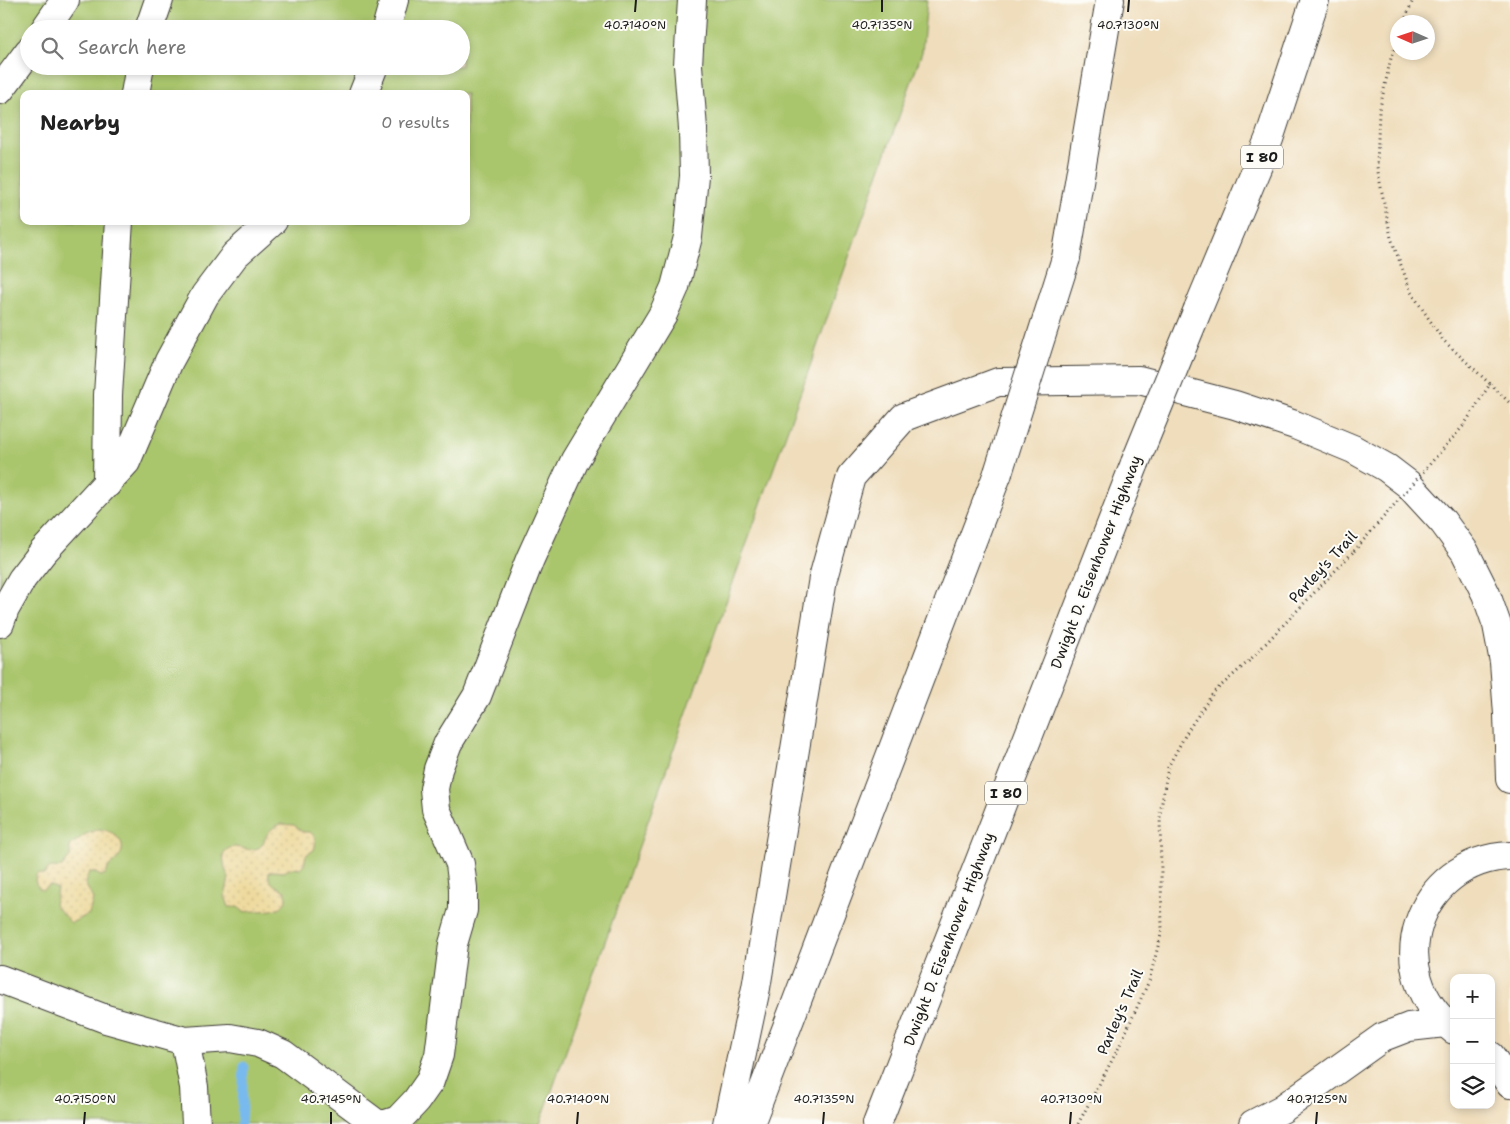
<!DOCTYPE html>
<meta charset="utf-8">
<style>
body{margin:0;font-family:"Shantell Sans",sans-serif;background:#f2f2f2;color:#222}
.controls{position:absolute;right:15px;bottom:15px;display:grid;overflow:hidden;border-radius:10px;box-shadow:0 2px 8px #0003}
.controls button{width:45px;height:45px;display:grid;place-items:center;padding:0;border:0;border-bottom:1px solid #e0e0e0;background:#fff;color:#222;font:25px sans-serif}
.compass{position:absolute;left:1390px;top:15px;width:45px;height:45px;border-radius:50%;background:#fff;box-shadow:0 2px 8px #0003;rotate:273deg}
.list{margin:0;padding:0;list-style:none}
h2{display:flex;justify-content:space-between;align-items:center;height:65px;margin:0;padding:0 20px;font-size:21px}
h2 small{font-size:16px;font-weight:400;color:#767676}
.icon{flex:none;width:28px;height:28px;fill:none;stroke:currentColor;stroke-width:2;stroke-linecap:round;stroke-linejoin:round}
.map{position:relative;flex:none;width:1510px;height:1124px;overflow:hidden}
.search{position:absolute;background:#fff;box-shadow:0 2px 8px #0003;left:20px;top:20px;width:450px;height:55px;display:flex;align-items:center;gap:12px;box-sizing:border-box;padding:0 18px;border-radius:28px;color:#767676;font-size:19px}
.panel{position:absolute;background:#fff;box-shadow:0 2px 8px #0003;left:20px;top:90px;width:450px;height:135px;border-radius:10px}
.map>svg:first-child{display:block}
.green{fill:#aac66d;stroke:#637144;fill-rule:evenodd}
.sand{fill:url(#sand-dots);stroke:#857b5d}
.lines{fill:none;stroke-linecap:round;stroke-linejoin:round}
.stream{stroke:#78baed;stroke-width:9}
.minor-casing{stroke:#3c3934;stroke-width:30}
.major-casing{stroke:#3c3934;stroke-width:30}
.highway-casing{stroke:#3c3934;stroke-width:30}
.path{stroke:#3c3934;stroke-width:3;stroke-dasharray:1 4;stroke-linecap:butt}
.minor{stroke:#fff;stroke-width:28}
.major{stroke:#fff;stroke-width:28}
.highway{stroke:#fff;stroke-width:28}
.highway-bridge-casing{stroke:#3c3934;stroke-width:30;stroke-linecap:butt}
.path-bridge{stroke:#3c3934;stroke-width:3;stroke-dasharray:1 4;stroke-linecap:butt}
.highway-bridge{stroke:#fff;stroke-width:28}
.ticks{fill:none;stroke:#1c1c1c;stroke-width:2}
.labels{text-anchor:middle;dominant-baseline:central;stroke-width:4;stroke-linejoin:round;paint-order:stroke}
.shield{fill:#fdfcf7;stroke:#605f5e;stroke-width:1}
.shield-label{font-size:14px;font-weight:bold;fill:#1c1c1c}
.street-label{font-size:15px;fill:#1c1c1c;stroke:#fdfcf7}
.ticks-label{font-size:12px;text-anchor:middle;fill:#1c1c1c;stroke:#fdfcf7;stroke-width:4;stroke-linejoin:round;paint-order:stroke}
</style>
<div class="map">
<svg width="1510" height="1124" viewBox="0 0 1510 1124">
<defs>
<pattern id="sand-dots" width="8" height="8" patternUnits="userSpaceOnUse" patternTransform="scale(1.25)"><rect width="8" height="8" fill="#eeda9e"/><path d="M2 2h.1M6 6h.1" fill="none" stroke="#ccba88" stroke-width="1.8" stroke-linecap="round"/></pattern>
</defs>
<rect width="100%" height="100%" fill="#fdfcf7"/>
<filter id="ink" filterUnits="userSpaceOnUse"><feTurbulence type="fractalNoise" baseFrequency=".02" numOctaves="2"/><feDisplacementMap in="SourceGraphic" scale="10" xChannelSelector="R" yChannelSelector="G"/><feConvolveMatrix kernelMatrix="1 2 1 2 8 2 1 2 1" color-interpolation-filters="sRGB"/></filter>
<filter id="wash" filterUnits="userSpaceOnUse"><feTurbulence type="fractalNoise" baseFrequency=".0096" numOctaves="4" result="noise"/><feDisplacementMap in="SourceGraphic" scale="20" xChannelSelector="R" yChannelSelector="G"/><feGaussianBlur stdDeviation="1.12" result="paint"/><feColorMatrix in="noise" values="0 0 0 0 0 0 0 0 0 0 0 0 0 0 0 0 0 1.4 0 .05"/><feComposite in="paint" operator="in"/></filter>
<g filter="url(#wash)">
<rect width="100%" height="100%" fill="#efddbb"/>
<!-- green -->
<path class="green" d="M0 0H927L922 52 540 1124H0ZM29 29H461V66H29ZM24 94H466V221H24Z"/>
<!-- sand -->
<path class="sand" d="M281 824 294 825 303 832H310C317 837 316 843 314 850L306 855 304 865 300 869 291 868 284 872 273 871 269 872C267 884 277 886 285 891 292 916 259 909 244 912L238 907H229L225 896 229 878 225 869 223 856 225 851C237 841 246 854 258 848 267 844 262 831 281 824Z
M98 829C123 831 132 852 109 866L106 874 101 876 94 872H89L85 883 93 899 89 914 71 923 54 905 57 889 50 885 42 890C36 886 34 881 36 875L39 873 44 875C51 863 51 869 62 867L70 857V846L84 835Z"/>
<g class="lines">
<!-- stream -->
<path class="stream" d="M241 1124 244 1066"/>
</g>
</g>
<g filter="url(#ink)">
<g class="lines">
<defs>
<path id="minor" d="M45 29 65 0
M149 29 159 0
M386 29 394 0
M0 90 29 51
M135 94 140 66
M363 94 374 66
M107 484 108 395 119 221
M0 623 5 609 22 579 43 552 126 462 169 361 205 295 235 255 273 221
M0 979 106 1019 185 1041 230 1038 258 1043 283 1054 377 1124H386L398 1120 416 1101 430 1081 439 1055 453 944 463 910V888L460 864 436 809 434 789 438 769 448 743 477 696 530 559 575 460 663 314 675 287 688 237 694 176 693 129 688 65 692 0
M185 1041 194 1087 196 1124"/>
<path id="major" d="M1454 1030C1379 973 1417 860 1510 856
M1491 1056 1510 1084"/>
<path id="highway" d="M1066 258 1110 0
M1198 309 1269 139 1315 0
M727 1124 756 988 823 578 851 477 904 417 998 382 1139 380 1235 405 1295 425 1353 449 1387 468 1408 484 1443 522 1465 552 1486 594 1497 625 1504 662 1508 714 1510 779
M750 1124 998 473
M877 1124 1135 463
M1253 1124 1282 1109 1383 1037 1409 1027 1445 1023"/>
</defs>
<!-- minor casing -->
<use href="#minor" class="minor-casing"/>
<!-- major casing -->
<use href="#major" class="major-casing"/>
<!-- highway casing -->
<use href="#highway" class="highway-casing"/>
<!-- path -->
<path class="path" d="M1404 22 1413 0
M1398 40 1391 58 1379 112 1377 167 1391 238 1411 292 1443 340 1490 384 1464 425
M1490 384 1510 403
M1078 1124 1119 1047 1149 981 1162 931 1160 814 1168 767 1188 730 1214 692 1249 661 1354 551"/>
<!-- minor -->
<use href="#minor" class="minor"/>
<!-- major -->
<use href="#major" class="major"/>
<!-- highway -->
<use href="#highway" class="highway"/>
<defs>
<path id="highway-bridge" d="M1135 463 1198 309
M998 473 1066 258"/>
</defs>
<!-- highway-bridge casing -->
<use href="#highway-bridge" class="highway-bridge-casing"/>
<!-- path-bridge -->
<path class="path-bridge" d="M1354 551 1464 425"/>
<!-- highway-bridge -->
<use href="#highway-bridge" class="highway-bridge"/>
</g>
</g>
<!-- ticks -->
<path class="ticks" d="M635 12 636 0M882 12V0M1128 12 1129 0M84 1124 85 1112M331 1124V1112M577 1124 578 1112M823 1124 824 1112M1070 1124 1071 1112M1316 1124 1317 1112"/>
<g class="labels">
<!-- shield labels -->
<g class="shield">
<rect x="1241" y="145.5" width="42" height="23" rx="4"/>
<rect x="985" y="781.5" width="42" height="23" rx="4"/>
</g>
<g class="shield-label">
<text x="1262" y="157">I 80</text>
<text x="1006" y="793">I 80</text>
</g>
<!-- street labels -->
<g class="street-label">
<text transform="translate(1096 562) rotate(-69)">Dwight D. Eisenhower Highway</text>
<text transform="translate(1323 567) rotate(-47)">Parley's Trail</text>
<text transform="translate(949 939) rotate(-69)">Dwight D. Eisenhower Highway</text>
<text transform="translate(1120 1012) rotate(-66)">Parley's Trail</text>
</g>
</g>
<g class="ticks-label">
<text x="635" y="29">40.7140°N</text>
<text x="882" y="29">40.7135°N</text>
<text x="1128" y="29">40.7130°N</text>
<text x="85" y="1103">40.7150°N</text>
<text x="331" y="1103">40.7145°N</text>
<text x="578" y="1103">40.7140°N</text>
<text x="824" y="1103">40.7135°N</text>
<text x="1071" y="1103">40.7130°N</text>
<text x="1317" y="1103">40.7125°N</text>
</g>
</svg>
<div class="controls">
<button>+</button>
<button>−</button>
<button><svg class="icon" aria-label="layers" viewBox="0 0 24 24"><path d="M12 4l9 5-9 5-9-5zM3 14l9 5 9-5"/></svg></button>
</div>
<svg class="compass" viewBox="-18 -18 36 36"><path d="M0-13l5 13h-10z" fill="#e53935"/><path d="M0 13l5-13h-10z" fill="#767676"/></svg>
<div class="search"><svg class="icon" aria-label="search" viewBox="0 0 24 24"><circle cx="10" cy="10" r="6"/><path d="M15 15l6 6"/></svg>Search here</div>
<section class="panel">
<h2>Nearby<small>0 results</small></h2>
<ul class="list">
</ul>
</section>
</div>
